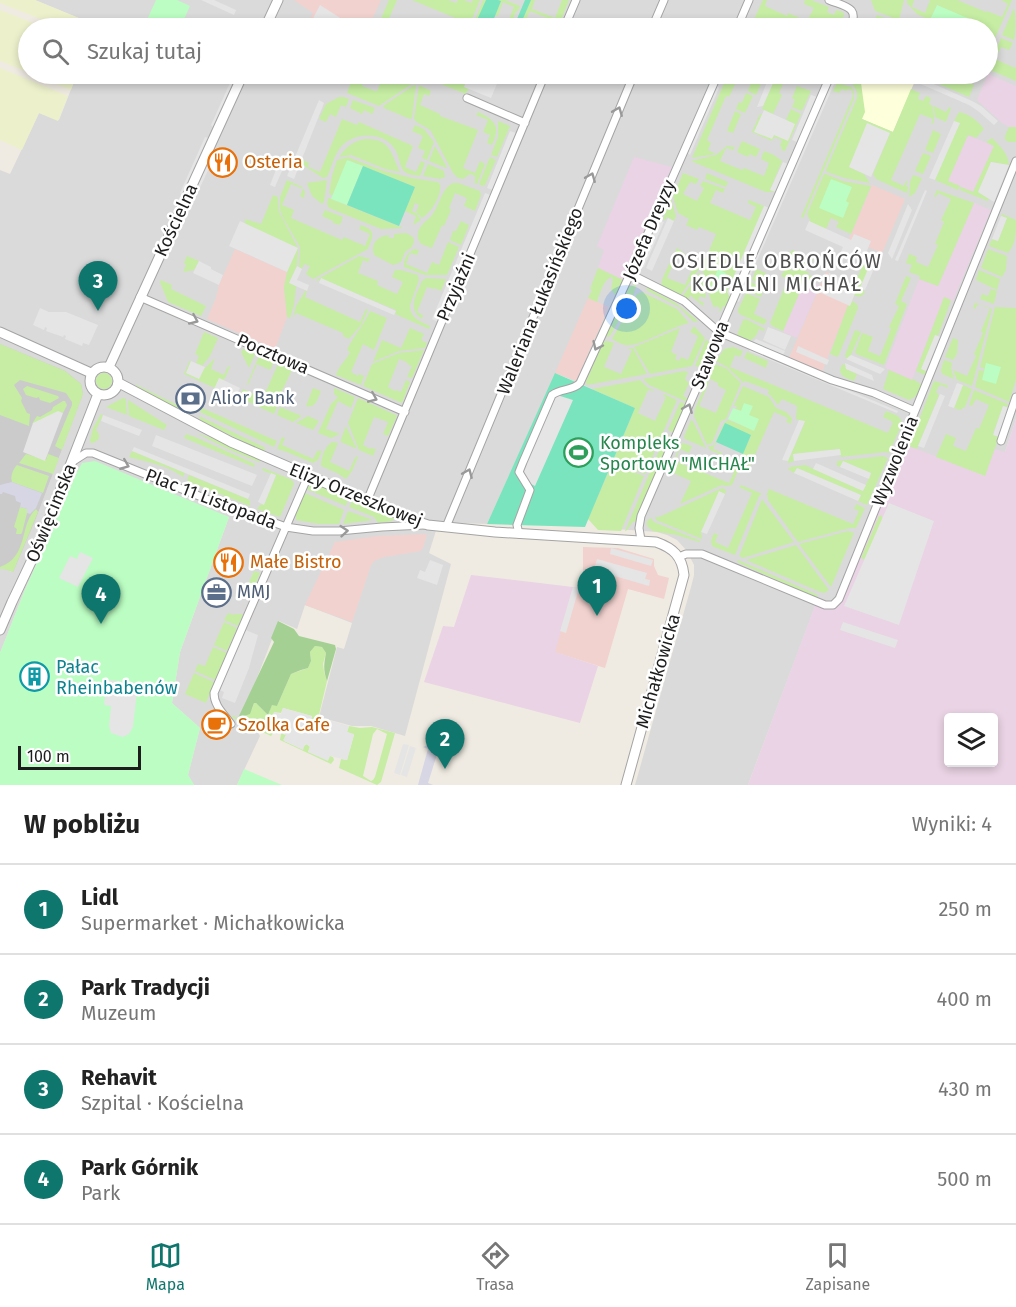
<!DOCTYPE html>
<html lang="pl">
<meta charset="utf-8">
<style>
body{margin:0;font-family:"Fira Sans",sans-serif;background:#f2f2f2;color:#222}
.controls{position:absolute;right:18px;bottom:18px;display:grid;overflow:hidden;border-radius:6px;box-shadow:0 3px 9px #0003}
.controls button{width:54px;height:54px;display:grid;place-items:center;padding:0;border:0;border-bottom:2px solid #e0e0e0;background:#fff;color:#222;font:30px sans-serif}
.scale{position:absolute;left:18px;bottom:15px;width:123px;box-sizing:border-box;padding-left:6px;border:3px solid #1d1d1d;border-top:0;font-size:16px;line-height:21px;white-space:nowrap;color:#1d1d1d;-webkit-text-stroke:4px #fff;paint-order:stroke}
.you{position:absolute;left:627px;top:309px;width:21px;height:21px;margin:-15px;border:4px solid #fff;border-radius:50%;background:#1a73e8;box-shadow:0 0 0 9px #1a73e833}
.badge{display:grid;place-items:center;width:39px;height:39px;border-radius:50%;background:#0f766e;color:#fff;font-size:20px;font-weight:700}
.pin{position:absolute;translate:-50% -50px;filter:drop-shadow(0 2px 3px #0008)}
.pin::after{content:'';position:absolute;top:32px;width:21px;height:18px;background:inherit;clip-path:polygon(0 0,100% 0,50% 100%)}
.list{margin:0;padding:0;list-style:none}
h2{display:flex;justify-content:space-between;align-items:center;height:78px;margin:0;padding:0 24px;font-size:26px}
h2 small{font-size:20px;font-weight:400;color:#767676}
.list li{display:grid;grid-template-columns:39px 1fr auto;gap:18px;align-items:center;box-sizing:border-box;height:90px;padding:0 24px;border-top:2px solid #e0e0e0}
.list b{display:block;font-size:22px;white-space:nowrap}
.list p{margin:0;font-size:20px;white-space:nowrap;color:#767676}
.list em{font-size:20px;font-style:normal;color:#767676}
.icon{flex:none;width:33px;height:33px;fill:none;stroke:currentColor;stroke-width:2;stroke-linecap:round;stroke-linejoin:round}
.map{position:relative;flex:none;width:1016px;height:785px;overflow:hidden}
.search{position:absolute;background:#fff;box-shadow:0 3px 9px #0003;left:18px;right:18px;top:18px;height:66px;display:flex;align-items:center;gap:15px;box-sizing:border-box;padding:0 21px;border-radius:33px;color:#767676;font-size:22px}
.sheet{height:438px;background:#fff}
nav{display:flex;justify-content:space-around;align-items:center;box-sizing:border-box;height:84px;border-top:2px solid #e0e0e0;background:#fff;font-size:16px;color:#767676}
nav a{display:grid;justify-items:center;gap:3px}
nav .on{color:#0f766e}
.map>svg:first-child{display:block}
.residential{fill:#dbdada}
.commercial{fill:#f1d2cf}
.industrial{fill:#e9d3e4;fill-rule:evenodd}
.education{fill:#feffdb}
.religious{fill:#cbcbcb}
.farmland{fill:#ecf0cb}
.grass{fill:#c6eda3;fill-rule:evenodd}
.forest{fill:#a4d193}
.park{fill:#bbfdc2}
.pitch{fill:#79e4be}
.parking{fill:#e5e5e5}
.plaza{fill:#d6d6e5}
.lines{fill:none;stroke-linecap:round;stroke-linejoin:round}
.minor-casing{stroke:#a4a4a4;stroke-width:9}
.tertiary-casing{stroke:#a4a4a4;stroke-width:11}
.minor{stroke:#fff;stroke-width:7}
.tertiary{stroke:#fff;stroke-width:9}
.oneway{stroke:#999}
.labels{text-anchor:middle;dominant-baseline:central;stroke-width:5;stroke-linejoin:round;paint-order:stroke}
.food-label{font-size:18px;fill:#c56008;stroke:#fff;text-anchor:start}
.street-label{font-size:18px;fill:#1d1d1d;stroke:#fff}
.service-label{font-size:18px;fill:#4e5e75;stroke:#fff;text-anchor:start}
.leisure-label{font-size:18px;fill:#27864d;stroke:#fff;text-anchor:start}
.culture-label{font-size:18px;fill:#0d838f;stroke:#fff;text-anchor:start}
.neighbourhood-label{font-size:20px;letter-spacing:1.5px;fill:#505050;stroke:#fff}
</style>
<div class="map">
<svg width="1016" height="785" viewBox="0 0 1016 785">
<rect width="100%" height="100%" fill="#efebe2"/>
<!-- residential -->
<path class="residential" d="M35 0H1016V419L1005 452 985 476 904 445 838 601 816 604 748 785H635L691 587 694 575V565L687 551 677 540 667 535 657 532 615 529 588 519 635 408 556 373 487 524 459 523 439 521 429 553 451 564 405 736 371 726H352L319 717 337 647 344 649 352 623 305 605 297 629 279 621 245 709 260 736 237 785H194L188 775 200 728 172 703 180 652 229 517 77 472 24 592 0 653V569H4L12 572 37 516 83 394 65 372 0 344V170L10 174 39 113 59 120 77 74H100L112 79 115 74H988V28H103Z"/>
<!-- commercial -->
<path class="commercial" d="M294 0H381L368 28H306L313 13Z
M872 185 905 199 882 253 849 239Z
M235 249 287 272 284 287 287 317 275 349 207 319 216 298 219 285Z
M826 272 858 286 850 306H848L822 372 789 358Z
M588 298 609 307 576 381 555 373Z
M427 534 423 548 420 551 384 557 374 561 371 565 352 622 305 605 335 542 378 536Z
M583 547 618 548 654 559V566L658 575 669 578 664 599 628 589 605 668 554 652 573 587 579 588 583 575Z"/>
<!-- industrial -->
<path class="industrial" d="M988 74 1016 86V127H1009L1002 123 977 100Z
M968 135 994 146 973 192 948 181Z
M634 157 672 167 623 280 598 268 604 250 597 246Z
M974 203 991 210 953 301 944 298 912 380 885 368 919 279 938 286Z
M805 280 820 286 797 338 783 332Z
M1016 419V785H748L816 603 833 606 904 444 985 476 994 449 1005 452ZM948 718H994V762H948Z
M471 575 573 587 555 652 598 666 580 723 424 682 443 626 454 627Z"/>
<!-- education -->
<path class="education" d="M917 21 935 28H900Z
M853 74H918L893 132 862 119 861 83 851 78Z"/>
<!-- religious -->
<path class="religious" d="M0 344 65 371 81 384 83 394 37 516 13 572 4 569H0Z"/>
<!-- farmland -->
<path class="farmland" d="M0 0H35L103 28H63L0 3Z
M0 10 46 28H28V72L0 61Z
M0 68 68 96 58 121 39 113 22 150 0 140Z
M31 74H77L71 90Z"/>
<!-- grass -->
<path class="grass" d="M389 0H397L385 28H377Z
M412 0H448L456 3 458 0H464L471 3 473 0H480L470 24Z
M483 0H486L478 20 490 25 491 24 492 28H480L473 25Z
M498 0H505L520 6 518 11H516L510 28H494L499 18 508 22 514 7 503 2 498 16 495 15 501 2Z
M531 0H535L532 9 555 18 562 0H569L560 23 530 11 522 28H519Z
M763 0H767L765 6 787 16 788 13 807 21 814 8 804 4 805 0H811L829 7 827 12 834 15 836 10 843 12 844 15 838 28H817L813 26 811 28H780L767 23 764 28H750Z
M871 0H904L899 20 875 11Z
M907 0H914L912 7 925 13 930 0H957L986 12 987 11 1002 17 1008 4 1001 0H1012L995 38 988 40V28H976L979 24 937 5 930 20 917 14 907 3Z
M1014 8C1016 16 1016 32 1014 40L1002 35Z
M877 15 898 23V25L890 28H871Z
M1001 38 1013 43 1009 50 1001 47 995 59 1015 68 1016 66V81L988 69Z
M354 74H366L362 86 375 91H377L384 74H403L416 79 415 82 379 106 347 93Z
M431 74 455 84 460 74H469L464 87 469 89 465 94 463 93 429 79Z
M728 74H749L746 80 752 83 754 78 758 76 761 80V84L756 95 748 91 751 83 738 78 729 97 726 96 707 140 711 143 708 150 716 154 692 158Z
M773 74H787L779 93 782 95 773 114 762 109 773 82H769Z
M931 74H949L974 85 969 97 932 81Z
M851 78 861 83 865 112 862 119 893 132 911 89 920 93 918 99 923 101 926 96 931 98 929 104 933 106 934 120 933 124 931 123 933 119 920 114 891 180 904 186 906 181H908L906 186 908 187 907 193 876 179 873 174 890 133 849 167 864 174 870 183 844 178 827 172 826 170 857 98V92L850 80Z
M837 83 852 87 854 93V99L803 218 801 217 853 96 852 91 849 89 846 91 842 89 839 93 833 91Z
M414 85H416L412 118 410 119 384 108 383 106Z
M419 85 431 91 429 96 424 94 420 105 440 114V116L478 130 463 168 475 173 480 161 485 164 477 184H475V176L470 174 463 179 458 178 453 173 431 131C426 126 417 124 414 119Z
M797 86 811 91 802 111 792 107 795 100 792 98Z
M746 93 753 96 745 113 736 109 739 102 742 103Z
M339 97H344L349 99 346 107 341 105 336 117 330 114 326 122 319 119 326 104Z
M353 100 375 108 372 114 364 110 362 114 350 108Z
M934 106 946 112 949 107 951 108 946 122 935 117Z
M791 109 801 114 785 151 781 150 782 148 780 146 782 140 774 137 772 141 752 132 760 114H762L755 132 772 138 773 135 795 124 786 120Z
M735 111 741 114 733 133 727 131Z
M478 112C495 120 501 126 492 145L487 143 490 135 483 132 488 120 476 115Z
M959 112C970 114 978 121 984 129L976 138 968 135 948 181 960 186 958 190 935 180 959 123 954 121Z
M342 119 357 125 359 122 413 146 405 167 416 172 421 161 425 163 420 176C414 175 407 175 403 170 399 164 399 154 394 148 382 130 349 132 338 151 333 159 331 169 327 177L323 178 303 165V160L309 163 308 167 320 172Z
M498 121 510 126 497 157 491 155 498 137Z
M415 125 424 129 434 142 427 160 422 158 425 151 418 148 423 136 412 131Z
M1009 127H1016V142H1009L1005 140V136Z
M933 130 941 134 933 153 925 150Z
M992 138C1000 146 1008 153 1009 165L991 162 978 192 989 199 988 201 960 190 961 187 973 192 994 146 986 142Z
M365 139C391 138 391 154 400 172L385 169 351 155 339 157C346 147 353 141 365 139Z
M742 141 760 149 756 157 750 154 748 157 737 152Z
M435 146 447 167 446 168 429 161Z
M727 146 735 147 733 150 726 148 720 161 742 170 744 168 764 176 769 163 761 159 764 151 774 155 782 161 770 190 776 192H766L691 161 716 155Z
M923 153 931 156 923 174 915 171Z
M348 157 384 171 412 178 438 182 440 184C442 195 432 212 422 218L416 212 419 205 415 203 412 211 416 213 421 220 413 225 416 216 405 211 415 187 348 160 332 196 329 193 332 176 337 160Z
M490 157 496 160 485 185 482 186 479 184Z
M428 164 444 171 445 177 440 179 423 176Z
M683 173 699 179 696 184 690 182 683 194 697 201 704 188 700 186 703 181 725 189 723 193 716 190 710 203 750 220 756 207 748 203 749 200 764 206 727 292 730 297 725 307 723 306 720 312 719 311 720 308 716 306 714 308 710 298 699 257 688 252 706 258 716 234 699 227 697 230 686 225 689 219 678 213 673 197Z
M707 173 728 182 726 187 705 179Z
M824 174H826L843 181 871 186 851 234 836 227 839 222 831 218 826 229 810 222V220L807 214Z
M913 175 922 178 915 193 909 197 910 182Z
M287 180 302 187 305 192 304 198 300 196 303 189 291 184 282 205 294 210 291 218 342 240 344 237 365 246 370 234 359 229 361 225C377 231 373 235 368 249L313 279 306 274 310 266 304 264 302 269 299 267 300 247 283 218 280 210V197Z
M327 180 324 202 322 204 312 196 307 183Z
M453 183H458L480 191 481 195 475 211 464 206 467 198 455 193 449 208 451 210 444 226 442 225 432 248 421 244C419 240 417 239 418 234 418 226 427 221 432 215 440 205 441 189 453 183Z
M937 190 974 203 938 286 919 279 920 276 909 272 912 265 906 263 909 254 917 257 916 262 928 267 938 245 935 244 944 222 941 220 951 199 938 193 936 197 934 196Z
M273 195 278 197 279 212 298 248 297 266 289 283 296 286 294 305 290 318 287 317 284 287 287 272 297 248 245 224V219L261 224Z
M328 198H329L403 228 381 229 329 208 327 204Z
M671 199 676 216 674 221 667 217 665 220 663 219Z
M325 210 343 217 340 225 333 223V221L322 216Z
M1002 214 1016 220C1016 234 1016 243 1008 253L989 246 992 239 998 241 1007 218 1001 216Z
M461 221 469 225 461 245 450 240 453 231H456Z
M406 233 413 237 414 241 412 247 405 252 401 262 393 265 374 255C370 243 378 236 389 235V238H394V234Z
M448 242 459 247 447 275H425L404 267C403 259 408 252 414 249L419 250 417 255 410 253 406 264 427 273 432 262 439 265Z
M677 248 685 254 684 256 678 253 667 278 685 285 696 261 699 269 680 296 661 285 663 277Z
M988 249 1007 256 1006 270 1002 277 981 268Z
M792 250 813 259 810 267 799 262 789 255Z
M866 253 873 257 861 288 865 292 863 295 859 297 854 295 858 286 855 284 863 264 859 261Z
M187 256 199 261 194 270 183 272 186 265 184 263Z
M359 256 370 259 368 262 363 260 358 273 378 281 377 285 397 294 403 282 392 277 395 270H401L418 275 419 280 410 305C410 318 419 321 430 326L429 329 395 314 396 310 321 279 317 281 316 280Z
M598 268 623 280 616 296 611 289 613 279 611 277C603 281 600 293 597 302L588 298 592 290 590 289Z
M756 269 766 273 764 276 769 278 766 286 752 280Z
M785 269H791V271L800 269 810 273 788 279 781 276Z
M979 270 1000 279 997 290 976 280Z
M700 272 706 296 705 298 700 296 698 300 704 303 703 306 690 295 688 303 682 297Z
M811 275 813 283 805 280 783 331 772 326 770 323 787 281Z
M906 276 911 278 901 301 907 304 884 365 856 354 855 352 862 333 873 337 868 351 880 356 891 329 889 327 899 306 895 304Z
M426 278 446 279 441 291 435 288 434 289 427 287 417 312 423 315 422 319C406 308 417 294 422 281Z
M161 280 172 285 171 289 206 306 201 316 168 302 160 282Z
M751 282 764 288 761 297 747 291Z
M636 285 634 294 610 336 608 337 604 335 627 287Z
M648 288 676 303 698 321 694 322 679 307 646 290Z
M991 289 997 291 994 304 980 299 982 294 988 296Z
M306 290 307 291 305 297 360 322 366 309 368 310 361 325 349 339 343 336V333L296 313 293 318 296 306Z
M642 292 677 309 689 323C673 326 638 348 625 345 621 344 616 341 612 339L637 294Z
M746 293 760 299 754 314 767 320 764 325 739 314 738 310Z
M944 297 951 300 938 336 936 335 922 369 926 371 925 375 916 371Z
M852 301 857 304 858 308 838 357 830 354 848 305H850Z
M975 303H976L992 309 972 386 957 380 953 370 967 376 976 356 974 354 983 333 981 331 990 309 978 304 975 309 973 308Z
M995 307 1016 308V380L1009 402 975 387 979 370 984 371 982 380 986 364 985 369 980 367Z
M370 311 387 318 374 350 363 344 351 372 358 376 359 374 364 376 361 385 336 375C339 365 346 361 350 352L347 350C353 336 364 325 370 311Z
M746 319 765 329 764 331 759 329 756 336 750 341 737 335 743 320Z
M694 326 705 338 692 366 650 374 634 347 680 328 671 352 677 355 675 359 679 361 681 357 688 360 698 336 690 332Z
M410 328 424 334 421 340 427 343 425 348 399 351 373 362 382 340 401 348Z
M855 330 861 332 851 355 846 359 845 355Z
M204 332 218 338 210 356 202 366 196 363 199 356 195 354Z
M953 338 958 340 957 354 953 360 945 357Z
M706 339 712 346 703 368 695 366Z
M607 341 614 343 604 367 621 374 632 350 627 348H633L647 374 587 385 586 382 603 342Z
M0 344 65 371 81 384 83 394 62 450 55 446 72 405V402L66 393 20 380 14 385 22 398 21 401 27 413 30 414 29 426 0 415Z
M733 347 743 351 740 357 735 355 730 367 888 433 893 422 883 417 886 411 898 416 901 420V426L889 453 885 452 841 457 839 449 793 454 794 461 789 463 787 462 788 461 805 422 796 419 797 406 782 399 778 405 771 396 768 394 769 390 745 381 744 383 727 367 716 361 724 349Z
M243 349 255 354 249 368 241 352Z
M424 350 412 378 407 377 412 366 407 364V362L399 359 388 387 395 391 396 390 401 392 406 380 410 382 402 403 363 386 372 364 399 353Z
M747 352 768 361 766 368 744 358Z
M259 356 274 362 270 370 257 364 248 385 247 384Z
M215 358 211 369 224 375 228 366 230 367 225 378 223 380 219 379 215 388 184 374 190 360 191 361 186 373 199 379 203 370Z
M944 360 951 362 952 364 951 368 954 379 942 374 941 370Z
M278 364 292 370 277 401 264 392 267 389Z
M715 364 726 368 741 383 726 419 721 421 712 443 707 445 694 416 695 409 707 381 709 382 699 406 716 413 726 390 718 386V383L708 378Z
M845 364 846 369 857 374 854 381C846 378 836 375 842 365Z
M889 370 912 380 913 379 922 385C919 392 917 397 909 400L883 389Z
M684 371 688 372 685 379 689 383 683 396 689 399 687 402 649 385 643 379Z
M96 381a8 8 0 1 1 16 0a8 8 0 1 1-16 0Z
M640 380 648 388 654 390 653 391 648 390 638 413 655 421 666 397 663 396 664 394 677 400 645 474 613 461 635 408 592 389Z
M934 381 947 385 948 388 941 385 939 386 936 392 939 395 917 449 909 446Z
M135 385H137L193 413 188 414Z
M963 385 972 389 965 407 960 410 954 408Z
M27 386 58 396 59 398 50 403 40 400 39 397 36 398 26 395 23 389Z
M743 386 769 397 776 408 786 412 792 418 791 424 786 422 788 418 774 412 750 466 739 461 751 436 725 424 713 449 722 453V455L710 450 708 447 714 445 724 423 728 420 754 430 741 411 736 409 737 407 734 405Z
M313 388 321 391C318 398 316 409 306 406Z
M334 388 355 397 351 408 338 401 326 429 340 434 331 438 318 433 331 404 338 397 334 394Z
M243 389 260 397 256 405 239 398Z
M974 390 1008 404 1007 407 1003 406 993 434 999 437 985 476 936 457 946 434 956 438 953 446 966 451 976 428 979 429 989 405 976 399 972 406 969 405Z
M123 398 126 399 127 415 106 407Z
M263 398 277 407 274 414 259 407Z
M358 398 396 415 397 416 388 436 383 434 388 422 374 417 363 445 370 449 371 448 376 449 373 456 359 450 348 423Z
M128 400 167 425 164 430 129 416Z
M63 401H65L67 405 63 413 58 412 32 424 37 416 40 417 52 410 53 407Z
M680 402 687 404 674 433 668 430Z
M280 407 302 416 293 422 277 415Z
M202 408 277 441 274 447 200 412Z
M101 414 103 415 96 430 99 434V439L93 443H91L90 440 93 428Z
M199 416 264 447 265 448 264 452 200 420Z
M308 416 319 421 313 430 296 423Z
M691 420 693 421 706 448 685 439 684 437Z
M346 426 357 449 341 442V439Z
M196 433 212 438 260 460 259 462 230 450Z
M186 434 195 437 255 464 254 467 184 438Z
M666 434 672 437 635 522H633L626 531H625Z
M282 437 285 438 282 445 313 459 317 451H322L318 460 313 463 287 452 277 449Z
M332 442 338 443 330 462 349 471 356 456 358 457 352 471 346 479 337 473 321 466C321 457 325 446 332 442Z
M683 443 692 446 689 453 680 449 675 461 729 483 734 472 727 469 730 462 739 468 732 485 726 486 722 485 680 504 691 481 669 471 681 444Z
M132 451 185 473 183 477C165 464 150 463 129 457Z
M26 454 46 460 48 454 59 458 53 474 19 463Z
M883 456 888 458 867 505 858 501 861 495 797 468 794 473 788 469 790 467 805 465 863 491 871 473 843 462 840 467 837 466V461Z
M612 464 644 476 621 531 598 530 588 519Z
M17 465 49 476 43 493 12 482C10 477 13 469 17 465Z
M263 468 290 479 293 481 294 484 280 517 257 509 260 505 264 504 276 476 262 470Z
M189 475 248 499 250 501V506L190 482 187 480Z
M312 484H317L349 497 346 506 306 489Z
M741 485 762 494 759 496 735 555 712 546 711 541 714 533 718 535 715 542 728 548 752 493 739 487Z
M722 488 726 490 725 494 720 492 701 532 702 539 656 520 655 517H659Z
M769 489 853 524 859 511 854 509 856 504 865 508 856 528H850L798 542 768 500 767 494Z
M305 493 344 510 339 524H319L296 520V514Z
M353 499 396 517 392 521 378 523 374 517 349 507Z
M762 499 794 542 743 558 739 556Z
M20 507 28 509 22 533 21 534H16L17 529 14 527Z
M36 509 38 512 13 572 4 569H0V567C29 557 19 524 36 509Z
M348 511 373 520 343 524Z
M881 515 882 517V520L865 560 861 558 879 516Z
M651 518 654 522 701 541 699 542 677 535 653 531 647 526V521Z
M848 531 854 533 831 587 799 544Z
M796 545 829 590 824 593 820 592 746 560Z
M738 560 816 594 819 597 810 595 737 562Z
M254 571 260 573 250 597 244 594Z
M228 613 234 615 235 614H243L238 626 224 620Z
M224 622 237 628 227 651 214 645Z
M315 646 322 647 326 653 323 664 324 672 327 681 317 723 311 721 312 716 283 708 281 713 274 712 269 729 274 731V732L271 736 233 718 231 715 238 718 252 709 254 703H256L268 715 272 704 277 706 291 674 308 668 311 661 310 652Z
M213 647 227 653 215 680 195 671 198 664 205 666Z
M194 673 214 682 206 703 185 694Z
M349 726 360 728 372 727 395 733 381 782 377 785 339 768 341 759 347 760 354 735 347 732ZM377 729 387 734 375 777 373 780 371 781 363 776 373 734Z
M281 734H283L286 735 284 741 302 749 305 745 307 744 310 747 308 752 330 756 333 757 334 760 331 764 280 740Z"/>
<!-- forest -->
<path class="forest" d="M278 621 294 629 299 636 335 645 336 649 327 681C323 670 324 664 326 653L322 647 315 646 310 652 311 661 308 668 301 670 291 674 277 706 272 705 268 715 256 703H254L250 714 238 718 274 642 271 638Z"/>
<!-- park -->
<path class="park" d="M156 0H177L190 6 180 28H162L146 22Z
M937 5 979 23 976 28H949L930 20Z
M347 160 363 166 347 205 331 199Z
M831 179 852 187 846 201 849 203 843 218 819 208Z
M718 269 726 273 718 292 710 289Z
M986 363 1001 367 996 384 982 380Z
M744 403 753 406 749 415 759 419 754 431 728 419 733 408 741 411Z
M95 461 229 517 180 652 172 703 200 728 188 775 194 785H0V653L24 592 77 472 82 463Z
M244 769 282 785H237Z"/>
<!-- pitch -->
<path class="pitch" d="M486 0H498L501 1 491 26 477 20Z
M525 0H531L519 28H510L514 18 517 19Z
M363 166 415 187 399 226 347 205Z
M555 373 635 408 585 527 487 524Z
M725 423 751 435 743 454 716 442Z"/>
<!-- parking -->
<path class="parking" d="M201 0H214L236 10 234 15Z
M320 5 356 28H308Z
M234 74H237L213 127 211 125Z
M469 74H501L491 98 464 87Z
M918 77 972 101 981 106 998 121 994 125 978 111 969 105 916 82Z
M774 81 763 106 757 107 767 82Z
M832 81 835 82 739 302 737 301Z
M716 83 719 88 690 155 685 151Z
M811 95 817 97 797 142 792 140Z
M319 100 324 103 294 179 287 176Z
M764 110 795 124 788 141 774 135 772 139 754 132Z
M954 121 960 123 935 180 929 178Z
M867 123 890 133 871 177 849 167Z
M510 131 516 133 493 190 487 188Z
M205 137 208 138 183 195 180 193Z
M208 162 211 164 180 230 178 229Z
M279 162 285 164 275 187 270 185Z
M783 162 788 164 776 192 770 190Z
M991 162 1009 165 994 202 978 192Z
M925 190 927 191 898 261 895 260Z
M485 193 490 195 438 322 432 319Z
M908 204 912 210 892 259 888 253Z
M764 206 769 208 730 297 727 292Z
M1001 216 1007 218 998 241 992 239Z
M668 218 674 221 652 271 646 268Z
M658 220 664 222 644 267 639 265Z
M240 221 298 248 287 272 229 246Z
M809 221 851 240 854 234 871 241 866 253 859 261 840 254 843 247 805 230Z
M873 257 878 259 865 290 860 288Z
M199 261 211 267V269L223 275 219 285 193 273Z
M297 266 302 269 297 280 309 285 307 291 289 283Z
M829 273 858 286 850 306 821 293Z
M321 278 396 311 394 315 319 283Z
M40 308 49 312H66L98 325 89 345 83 343 82 346 65 339 66 336 64 335 63 337 46 331 47 328 45 327 44 330 33 325Z
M768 327 791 336 785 350 763 340Z
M935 335 940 337 926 371 921 369Z
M756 339 785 351 782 357 751 344Z
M798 346 829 360 827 365 796 352Z
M750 349 898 411 897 413 749 351Z
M851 355 885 369 880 374 846 359Z
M191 361 205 367 199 379 186 373Z
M845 363 872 375 874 381 846 369Z
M219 378 240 388 235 398 214 389Z
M957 383 963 385 954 408 948 406Z
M940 394 945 396 924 448 918 446Z
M557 395 573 400 535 486 529 483 522 473 523 469 554 397Z
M1003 406 1009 408 999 437 993 435Z
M58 411 63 413 45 461 23 452 33 423Z
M103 415 142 430 139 436 101 421Z
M799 420 805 421 788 461 782 460Z
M156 435 257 475 252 486 152 446Z
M134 447 250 494 248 499 132 451Z
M840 449 841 455 794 461 793 454Z
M843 461 871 473 869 479 840 467Z
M816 463 866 485 863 491 813 469Z
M797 468 861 495 858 501 794 473Z
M271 473 276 475 264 505 258 502Z
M719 491 725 494 707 534 701 532Z
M889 503 934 521 899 625 844 606Z
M611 548 653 560 651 566 610 554Z
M80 552 93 558 78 587 59 578 70 556 77 559Z
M597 559 647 573 645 579 650 580 649 586 594 570Z
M430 560 443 565 437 585 417 578 420 570 425 572Z
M573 587 579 588 566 633 560 631Z
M843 622 898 640 895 648 840 630Z
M243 629 258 635 249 668 235 703 222 698 224 692 220 690Z
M107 680 138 683 133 727 129 734 123 737 111 733 109 726 111 706 104 705Z
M283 708 312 716 311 722 317 724 319 717 349 726 347 732 354 734 347 760 330 756 328 761 308 752 310 746 305 744 303 750 283 740 286 735 269 729 274 712 281 714Z
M403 744 409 745 400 775 394 773Z
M410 746 416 748 407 777 401 775Z"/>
<!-- plaza -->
<path class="plaza" d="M12 482 42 493 36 508 30 514 27 513V509L20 507 21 503 16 501 15 496 3 492 2 494H0V485Z
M436 742 442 744 441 749 439 748 428 783 433 785H418L428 749 423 747Z"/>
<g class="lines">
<defs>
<path id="minor" d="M829 0C846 7 860 7 850 28
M564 28 576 0
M652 28 664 0
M737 28 749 0
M467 98 525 123
M630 274 684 301 719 332 832 380 874 393 915 411
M140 297 405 412
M1001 441 1016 397
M72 462 86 453H93L241 513 256 516 286 527 313 531H339L382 527 424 525
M367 501 545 74
M446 527 634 74
M519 534 517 525 530 490 519 472 523 462 552 395C561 388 573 391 580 383L630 274 718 74
M641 540 639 528 641 516 717 341 719 332 831 74
M679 557 686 554H702L825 605H833L839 599 1016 161
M231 724C224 714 214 706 214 693L308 476"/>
<path id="tertiary" d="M265 28 278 0
M0 332 91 373
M90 381a14 14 0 1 1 28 0a14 14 0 1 1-28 0Z
M109 367 243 74
M119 383 231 442 367 501 410 519 428 525 495 532 656 542C673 548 682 556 684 575L626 785
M0 630 12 602 39 545 98 394"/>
</defs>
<!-- minor casing -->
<use href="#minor" class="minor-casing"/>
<!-- tertiary casing -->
<use href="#tertiary" class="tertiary-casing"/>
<!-- minor -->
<use href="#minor" class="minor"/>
<!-- tertiary -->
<use href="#tertiary" class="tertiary"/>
</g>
<!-- one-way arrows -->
<defs><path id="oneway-chevron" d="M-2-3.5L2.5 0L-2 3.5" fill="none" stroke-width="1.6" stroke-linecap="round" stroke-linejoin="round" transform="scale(1.5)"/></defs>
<g class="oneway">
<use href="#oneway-chevron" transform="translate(618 111) rotate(-68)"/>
<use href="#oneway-chevron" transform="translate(591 177) rotate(-68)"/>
<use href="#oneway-chevron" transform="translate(194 320) rotate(24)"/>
<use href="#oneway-chevron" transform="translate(597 346) rotate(115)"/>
<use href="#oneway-chevron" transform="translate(373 398) rotate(23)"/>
<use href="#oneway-chevron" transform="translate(688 408) rotate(-67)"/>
<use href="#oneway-chevron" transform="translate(125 465) rotate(22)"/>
<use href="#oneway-chevron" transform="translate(468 473) rotate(-67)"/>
<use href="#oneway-chevron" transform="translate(344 531) rotate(-5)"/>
</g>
<!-- icons -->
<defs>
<symbol id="restaurant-ring" viewBox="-11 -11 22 22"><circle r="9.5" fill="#fff" stroke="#e8710a" stroke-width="1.5"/><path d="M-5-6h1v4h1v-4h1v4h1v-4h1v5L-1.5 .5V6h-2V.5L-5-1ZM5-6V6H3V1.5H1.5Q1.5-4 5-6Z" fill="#e8710a"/></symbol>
<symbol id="bank-ring" viewBox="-11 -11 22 22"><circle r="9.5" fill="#fff" stroke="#5c6f8a" stroke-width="1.5"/><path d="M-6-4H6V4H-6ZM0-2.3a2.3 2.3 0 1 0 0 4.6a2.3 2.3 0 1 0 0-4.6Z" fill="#5c6f8a"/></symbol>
<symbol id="stadium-ring" viewBox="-11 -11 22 22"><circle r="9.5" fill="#fff" stroke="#2e9e5b" stroke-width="1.5"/><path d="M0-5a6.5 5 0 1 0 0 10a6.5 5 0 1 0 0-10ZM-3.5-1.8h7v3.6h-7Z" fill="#2e9e5b"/></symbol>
<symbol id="office-ring" viewBox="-11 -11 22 22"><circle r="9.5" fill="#fff" stroke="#5c6f8a" stroke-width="1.5"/><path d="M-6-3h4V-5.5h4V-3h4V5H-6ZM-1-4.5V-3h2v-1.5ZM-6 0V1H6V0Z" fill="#5c6f8a"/></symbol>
<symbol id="building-ring" viewBox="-11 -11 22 22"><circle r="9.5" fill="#fff" stroke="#0f9aa8" stroke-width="1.5"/><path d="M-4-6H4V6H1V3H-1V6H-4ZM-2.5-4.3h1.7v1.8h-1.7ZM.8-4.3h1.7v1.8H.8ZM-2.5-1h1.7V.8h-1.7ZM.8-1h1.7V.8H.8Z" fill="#0f9aa8"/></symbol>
<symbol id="cafe-ring" viewBox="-11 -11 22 22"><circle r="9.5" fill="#fff" stroke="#e8710a" stroke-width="1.5"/><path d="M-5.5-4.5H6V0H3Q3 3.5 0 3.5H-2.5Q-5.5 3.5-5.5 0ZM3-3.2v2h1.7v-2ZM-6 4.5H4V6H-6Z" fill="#e8710a"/></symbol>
</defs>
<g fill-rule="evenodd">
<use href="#restaurant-ring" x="206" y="146" width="33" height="33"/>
<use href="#bank-ring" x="174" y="382" width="33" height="33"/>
<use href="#stadium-ring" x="562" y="436" width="33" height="33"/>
<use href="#restaurant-ring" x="212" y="546" width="33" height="33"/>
<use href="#office-ring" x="200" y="576" width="33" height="33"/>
<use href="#building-ring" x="18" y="660" width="33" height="33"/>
<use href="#cafe-ring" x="200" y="708" width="33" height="33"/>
</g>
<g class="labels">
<!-- food labels -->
<g class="food-label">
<text x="244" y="162">Osteria</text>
<text x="250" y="562">Małe Bistro</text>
<text x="238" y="725">Szolka Cafe</text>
</g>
<!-- street labels -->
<g class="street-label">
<text transform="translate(176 220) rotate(-65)">Kościelna</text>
<text transform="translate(649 230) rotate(-67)">Józefa Dreyzy</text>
<text transform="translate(456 287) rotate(-67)">Przyjaźni</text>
<text transform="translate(540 301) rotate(-68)">Waleriana Łukasińskiego</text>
<text transform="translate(273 354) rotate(23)">Pocztowa</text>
<text transform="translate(710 355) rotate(-68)">Stawowa</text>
<text transform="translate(895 461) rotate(-68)">Wyzwolenia</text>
<text transform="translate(356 495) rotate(22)">Elizy Orzeszkowej</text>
<text transform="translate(211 499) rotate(21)">Plac 11 Listopada</text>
<text transform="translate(51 513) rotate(-68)">Oświęcimska</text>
<text transform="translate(658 671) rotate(-74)">Michałkowicka</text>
</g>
<!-- service labels -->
<g class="service-label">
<text x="211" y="398">Alior Bank</text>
<text x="237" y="592">MMJ</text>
</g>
<!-- leisure labels -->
<g class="leisure-label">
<text x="600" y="443">Kompleks<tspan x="600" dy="21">Sportowy "MICHAŁ"</tspan></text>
</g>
<!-- culture labels -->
<g class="culture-label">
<text x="56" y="667">Pałac<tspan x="56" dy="21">Rheinbabenów</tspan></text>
</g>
<!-- neighbourhood labels -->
<g class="neighbourhood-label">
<text x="777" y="261">OSIEDLE OBROŃCÓW<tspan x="777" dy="23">KOPALNI MICHAŁ</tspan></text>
</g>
</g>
</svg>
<div class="controls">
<button><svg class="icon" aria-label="layers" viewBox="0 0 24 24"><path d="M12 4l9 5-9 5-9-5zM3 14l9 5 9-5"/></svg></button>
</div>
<div class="scale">100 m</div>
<div class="you"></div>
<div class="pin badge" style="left:597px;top:616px">1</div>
<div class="pin badge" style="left:445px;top:769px">2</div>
<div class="pin badge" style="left:98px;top:311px">3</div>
<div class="pin badge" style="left:101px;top:624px">4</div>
<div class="search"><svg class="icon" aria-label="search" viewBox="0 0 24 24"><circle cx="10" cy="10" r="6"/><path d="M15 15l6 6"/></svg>Szukaj tutaj</div>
</div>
<section class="sheet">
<h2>W pobliżu<small>Wyniki: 4</small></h2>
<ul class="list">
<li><span class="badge">1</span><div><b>Lidl</b><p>Supermarket · Michałkowicka</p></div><em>250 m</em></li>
<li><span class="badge">2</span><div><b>Park Tradycji</b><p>Muzeum</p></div><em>400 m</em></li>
<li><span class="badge">3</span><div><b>Rehavit</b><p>Szpital · Kościelna</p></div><em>430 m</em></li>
<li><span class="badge">4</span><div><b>Park Górnik</b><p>Park</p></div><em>500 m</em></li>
</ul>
</section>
<nav>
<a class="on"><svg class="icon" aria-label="map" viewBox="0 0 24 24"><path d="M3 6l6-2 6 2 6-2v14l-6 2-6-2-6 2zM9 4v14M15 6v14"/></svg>Mapa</a>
<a><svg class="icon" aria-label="directions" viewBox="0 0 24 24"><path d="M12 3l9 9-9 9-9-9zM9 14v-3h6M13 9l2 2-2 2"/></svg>Trasa</a>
<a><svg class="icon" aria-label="saved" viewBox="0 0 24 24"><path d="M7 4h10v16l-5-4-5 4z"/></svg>Zapisane</a>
</nav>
